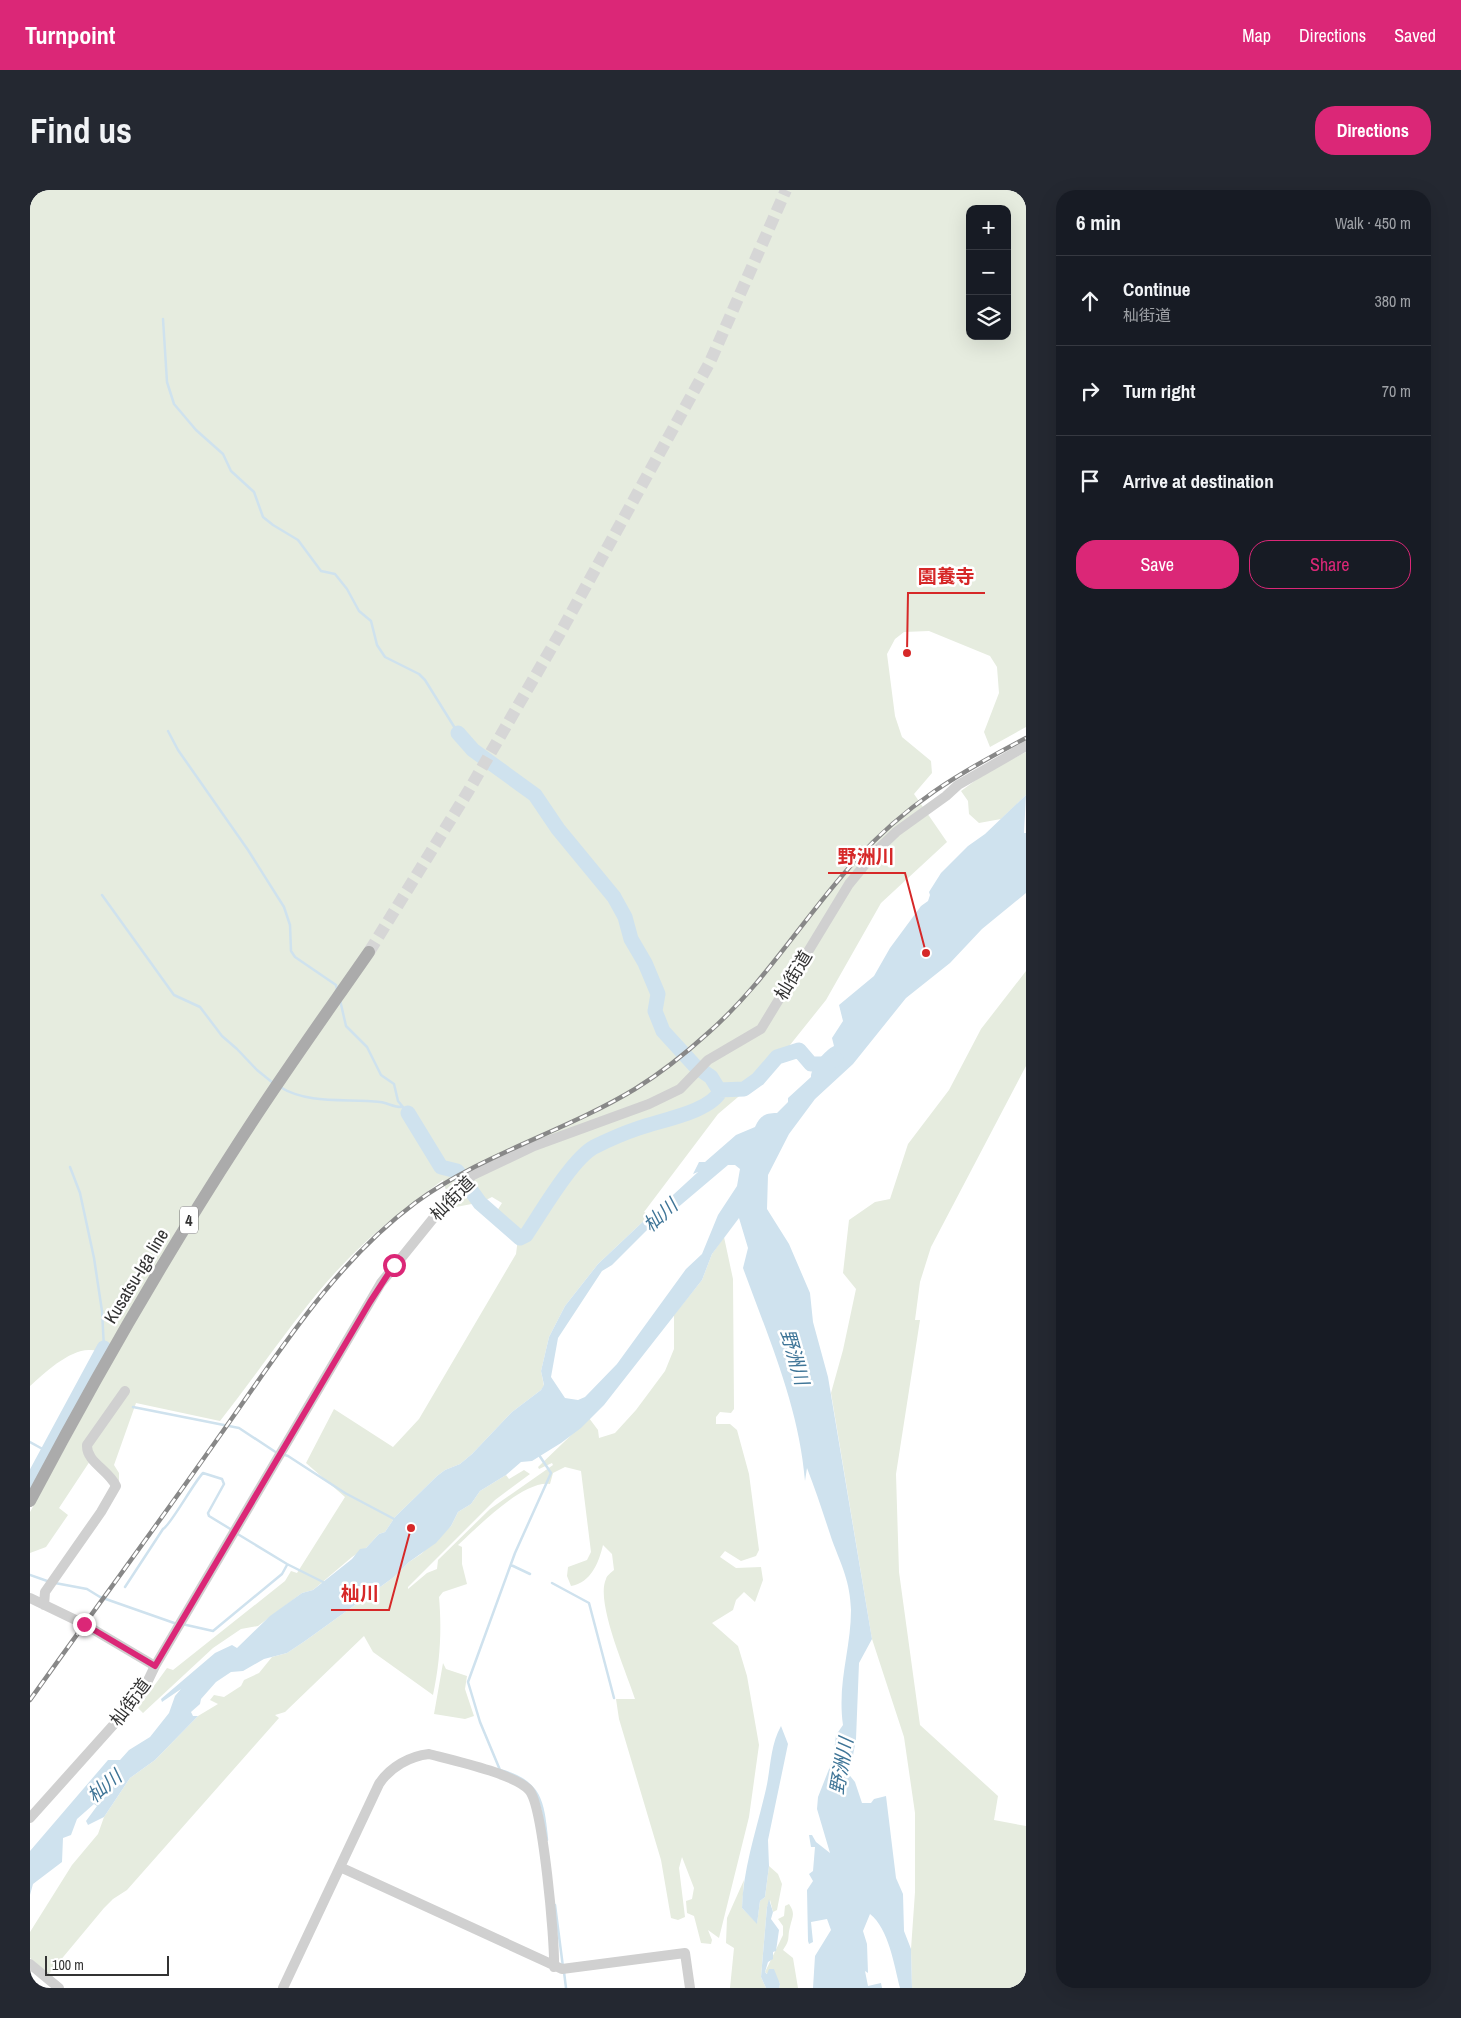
<!DOCTYPE html>
<meta charset="utf-8">
<style>
body{margin:0;font-family:"Archivo Narrow","Noto Sans JP",sans-serif;background:#242831;color:#f1f3f6}
.controls{position:absolute;right:15px;top:15px;display:grid;overflow:hidden;border-radius:10px;box-shadow:0 5px 20px #0002}
.controls button{width:45px;height:45px;display:grid;place-items:center;padding:0;border:0;border-bottom:1px solid #363941;background:#171b24;color:#f1f3f6;font:25px sans-serif}
.scale{position:absolute;left:15px;bottom:12px;width:124px;box-sizing:border-box;padding-left:5px;border:2px solid #333;border-top:0;font-size:14px;line-height:18px;white-space:nowrap;color:#333;-webkit-text-stroke:4px #fff;paint-order:stroke}
.stop{position:absolute;width:15px;height:15px;margin:-11px;border:4px solid #db2777;border-radius:50%;background:#fff}
.stop.end{background:#db2777;border-color:#fff;box-shadow:0 1px 5px #0008}
.list{margin:0;padding:0;list-style:none}
h2{display:flex;justify-content:space-between;align-items:center;height:65px;margin:0;padding:0 20px;font-size:21px}
h2 small{font-size:16px;font-weight:400;color:#9ea1a6}
.list li{display:grid;grid-template-columns:32px 1fr auto;gap:15px;align-items:center;box-sizing:border-box;height:90px;padding:0 20px;border-top:1px solid #363941}
.list b{display:block;font-size:19px;white-space:nowrap}
.list p{margin:0;font-size:16px;white-space:nowrap;color:#9ea1a6}
.list em{font-size:16px;font-style:normal;color:#9ea1a6}
.actions{display:flex;gap:10px;padding:15px 20px}
.actions a{flex:1;padding:11px 0;border:1px solid #db2777;border-radius:20px;text-align:center;font-size:18px;color:#db2777}
.actions .main{background:#db2777;color:#fff}
.icon{flex:none;width:28px;height:28px;fill:none;stroke:currentColor;stroke-width:2;stroke-linecap:round;stroke-linejoin:round}
.map{position:relative;flex:none;width:996px;height:1798px;overflow:hidden;border-radius:20px}
header{display:flex;align-items:center;gap:30px;box-sizing:border-box;height:70px;padding:0 25px;background:#db2777;color:#fff}
header strong{font-size:24px}
nav{display:flex;gap:28px;margin-inline-start:auto;font-size:18px}
.intro{display:flex;align-items:center;justify-content:space-between;box-sizing:border-box;height:120px;padding:0 30px}
h1{margin:0;font-size:35px}
.button{padding:12px 22px;border-radius:20px;background:#db2777;color:#fff;font-size:18px;font-weight:700}
main{display:flex;gap:30px;padding:0 30px}
aside{flex:1;background:#171b24;border-radius:20px;box-shadow:0 5px 20px #0002}
.map>svg:first-child{display:block}
.green{fill:#e6ecdf;fill-rule:evenodd}
.water{fill:#cfe2ee;fill-rule:evenodd}
.lines{fill:none;stroke-linecap:round;stroke-linejoin:round}
.stream{stroke:#cfe2ee;stroke-width:2.5}
.river{stroke:#cfe2ee;stroke-width:15}
.major-tunnel{stroke:#d6d6d6;stroke-width:12;stroke-dasharray:12 6;stroke-linecap:butt}
.minor{stroke:#d0d0d0;stroke-width:10}
.major{stroke:#ababab;stroke-width:12}
.rail-casing{stroke:#888;stroke-width:4.5}
.rail{stroke:#fff;stroke-width:2.5;stroke-dasharray:8;stroke-linecap:butt}
.route{stroke:#db2777;stroke-width:6}
.labels{text-anchor:middle;dominant-baseline:central;stroke-width:5;stroke-linejoin:round;paint-order:stroke}
.shield{fill:#fff;stroke:#707070;stroke-width:1}
.shield-label{font-size:16px;font-weight:bold;fill:#333}
.street-label{font-size:18px;fill:#333;stroke:#fff}
.water-label{font-size:19px;font-style:italic;fill:#3f7597;stroke:#fff}
.leader{fill:none;stroke:#d62828;stroke-width:2}
.callout-dot{fill:#d62828;stroke:#fff;stroke-width:2}
.callout-label{font-size:19px;text-anchor:middle;font-weight:bold;fill:#d62828;stroke:#fff;stroke-width:5;stroke-linejoin:round;paint-order:stroke}
</style>
<header>
<strong>Turnpoint</strong>
<nav><a>Map</a><a>Directions</a><a>Saved</a></nav>
</header>
<div class="intro"><h1>Find us</h1><a class="button">Directions</a></div>
<main>
<div class="map">
<svg width="996" height="1798" viewBox="0 0 996 1798">
<rect width="100%" height="100%" fill="#fff"/>
<!-- green -->
<path class="green" d="M0 0H996V537L960 557 954 542 969 503 967 477 960 466 899 441 874 442 865 449 857 464 865 526 872 547 901 571 902 583 884 604 917 652 851 713 796 810 740 880 688 924 614 1022 620 1025 568 1074 535 1116 519 1147 511 1181 514 1196 511 1200 482 1222 442 1264 430 1274 415 1280 407 1286 365 1327 355 1342 349 1344 336 1358 322 1367 283 1400 272 1403 228 1436 211 1439 183 1458 113 1523 108 1518 137 1478 143 1480 255 1391 261 1381 267 1383 315 1307 276 1273 304 1219 363 1257 389 1229 486 1064 489 1041 465 1024 472 1013 462 1007 452 1012 421 1018 413 990C380 1014 350 1037 321 1066 273 1114 233 1177 190 1231L106 1213 84 1275 89 1283V1291L60 1271 29 1318 38 1325 16 1357 0 1363V1322L85 1166C78 1164 69 1160 61 1160 41 1158 14 1183 0 1196ZM940 19H977V146H940Z
M996 562V605L971 629 949 633 939 624 938 611 931 601 957 582Z
M996 781V876L901 1057 890 1092 885 1130H890L866 1284 869 1382 890 1535 968 1606 964 1630 996 1636V1798H882L881 1759 885 1702V1623L874 1547 842 1449 801 1203 813 1160 826 1099 813 1083 819 1030 845 1012 860 1009 878 954 919 900 951 839Z
M694 1047 703 1089 704 1219 701 1223 690 1222 686 1227V1234H700L707 1240 719 1284 729 1360 726 1366 711 1371 695 1361 690 1367 706 1378 731 1377 733 1390 725 1412 714 1402 706 1410 703 1420 682 1433 708 1456 717 1486 729 1555 719 1627 689 1748 678 1740 682 1750 681 1754 671 1753 664 1726 657 1723 656 1711 662 1709 664 1698 652 1667 649 1678 655 1727 648 1730 641 1728 631 1670 589 1529 586 1509H605C597 1483 565 1412 576 1389 577 1385 581 1383 584 1380L582 1364 573 1355C569 1372 561 1393 541 1396L537 1386 538 1377 557 1370 561 1362 551 1281 535 1277 523 1283 520 1294C493 1290 448 1337 428 1355L432 1357V1374L437 1394 413 1402 409 1407C412 1441 410 1472 403 1505L343 1462 334 1446 255 1522 245 1525 249 1528 97 1700 83 1709 74 1718 19 1784 0 1768V1742L42 1675 68 1644 74 1627 100 1588 125 1570 168 1526 188 1514 180 1510 184 1505 194 1507 211 1496 214 1490 229 1483 242 1467 257 1463 275 1451 364 1387 379 1372 391 1364 421 1336 428 1322 441 1314 450 1301 476 1285 479 1289 494 1280 500 1284 465 1310 378 1397V1399L397 1383 407 1379 408 1370 460 1319 523 1275 522 1273 509 1279 508 1277 559 1228 568 1240 569 1248 585 1243 606 1220 635 1181 644 1159V1125L672 1090 682 1064Z
M413 1473 416 1479 437 1486 435 1499 444 1526 435 1529 404 1524Z
M739 1676 748 1684 752 1694 747 1720 743 1722 740 1710 737 1717 731 1787 736 1798H700L704 1758 696 1753 697 1728 714 1690 712 1718 727 1733 730 1711 735 1707Z
M759 1714C766 1724 762 1727 760 1737 757 1748 761 1749 753 1760L763 1768 768 1798H749L750 1793 735 1782 753 1745V1736L748 1729 754 1726 755 1716Z"/>
<!-- water -->
<path class="water" d="M996 605 994 643H996V703L952 739 920 773 876 808 823 874 785 909 759 944 738 985 737 1019 759 1054 780 1103 783 1132 798 1187 842 1449 829 1473 826 1549 822 1571 817 1582 825 1592 832 1613H841L844 1609 856 1606 866 1688 873 1704 874 1741 881 1759 882 1798H870C864 1775 859 1739 840 1724L833 1741 837 1754 838 1783 835 1781 838 1796 851 1793 852 1798H783L785 1766 801 1740 797 1729 781 1732 783 1752 779 1754 778 1751 777 1700 783 1691 779 1684 783 1681 785 1657H781L779 1645H782L786 1652 800 1663 787 1619 788 1607 803 1569 806 1545 813 1535C807 1492 821 1460 821 1420 820 1391 812 1377 802 1350 794 1326 786 1301 777 1278L775 1291C769 1216 738 1147 713 1078L718 1058 709 1028 682 1064 672 1090 574 1215 551 1238 531 1253 502 1271 491 1272 476 1285 450 1301 441 1314 428 1322 421 1336 406 1353 379 1372 364 1387 275 1451 257 1463 234 1469 213 1481 201 1482 186 1492 171 1509 170 1514 161 1522 163 1526H168L125 1570 100 1588 74 1627 58 1635 56 1631 67 1616 64 1614 47 1629 41 1645 33 1648 32 1672 3 1694 0 1705V1661L78 1570H90L99 1560 120 1547 139 1523 145 1506 151 1499 132 1512 131 1509 185 1463 202 1455 207 1458 240 1426 272 1403 283 1400 322 1369 330 1359 336 1358 349 1344 355 1342 365 1327 407 1286 415 1280 430 1274 442 1264 482 1222 511 1200 514 1195 511 1181 519 1147 535 1116 568 1074 620 1025H626L631 1016 668 982 663 984 669 972H675L706 945 725 937C730 926 735 923 747 923L758 912V908L781 887C781 877 795 860 804 856L802 848 813 831 809 815 844 786 860 758 891 716 898 711 900 705 899 702 911 683 938 656 955 644ZM698 975H705L710 979 707 996 688 1025 672 1064 656 1079 587 1174 555 1207 548 1210 535 1208 521 1187 528 1148 572 1081 582 1075 619 1038 646 1019Z
M751 1536 758 1554 738 1650 739 1676 735 1707 730 1711 727 1734 712 1718C713 1678 727 1638 736 1599 741 1577 740 1556 751 1536Z
M739 1709 743 1722 741 1729 749 1740 746 1761 743 1762V1769L738 1772 735 1782 737 1784 739 1779H744L750 1794 749 1798H736L731 1787 737 1717Z"/>
<g class="lines">
<!-- stream -->
<path class="stream" d="M133 129 137 192 144 214 166 240 193 264 201 281 224 302 233 327 243 335 268 350 291 381 305 384 317 399 329 421 341 431 347 455 355 467 389 484 395 490 428 543
M138 541 148 560 218 660 254 717 260 735 261 761 265 767 306 795 307 800
M72 705 144 805 170 817 192 846 207 859 227 880 243 893
M310 810 316 836 337 857 351 885 364 894 368 911 378 923
M250 897C279 915 318 908 350 912 358 913 365 918 373 917
M40 977 50 1003 64 1068 72 1121 74 1158
M103 1217 209 1238 247 1263
M0 1252 18 1262
M252 1264 258 1266 315 1303 366 1330
M509 1265 521 1283 485 1363 438 1492 450 1532 470 1580C511 1591 513 1612 517 1650
M206 1343 257 1374 295 1393
M481 1375 500 1384
M0 1385 20 1392
M25 1393 57 1399 70 1407 147 1434
M522 1393 559 1413 584 1508
M95 1397 133 1339C140 1336 164 1292 173 1283L192 1289 194 1294 178 1323 179 1326 202 1340
M152 1434 183 1441 252 1384 257 1375
M525 1715 533 1777
M534 1782 536 1798"/>
<!-- river -->
<path class="river" d="M428 543 443 560 505 605 528 639 584 707 595 727 601 749 615 773 628 804 625 821 633 841 665 876 681 887 689 900 714 899 728 889 747 867 769 860 781 874H795L806 869
M378 923 411 977 427 981 450 1013 490 1048 496 1045C511 1023 542 969 564 957 578 950 594 943 609 938 631 930 681 922 691 900
M0 1295 74 1158"/>
<!-- major-tunnel -->
<path class="major-tunnel" d="M339 762 439 600 529 445 680 172 756 0"/>
<!-- minor -->
<path class="minor" d="M0 1408 54 1434 125 1476
M14 1415 15 1402 71 1322 86 1296C79 1280 56 1272 57 1255L95 1201
M0 1628 112 1503 125 1476 351 1093 431 994 443 985 504 956 619 914 650 899 678 870 731 839 819 694 846 661 866 642 916 606 928 595 996 556
M310 1677 532 1779 655 1763 660 1798
M0 1774 29 1798
M253 1798 349 1594C360 1577 380 1566 399 1564 422 1570 485 1584 499 1600 513 1615 525 1751 524 1777"/>
<!-- major -->
<path class="major" d="M0 1311C65 1188 135 1066 211 949 252 885 296 824 339 762"/>
<defs>
<path id="rail" d="M0 1510C62 1423 125 1338 186 1251 246 1167 302 1075 385 1013 452 964 534 942 605 899 631 883 656 863 678 843 735 793 774 727 825 671 876 614 929 583 996 548"/>
</defs>
<!-- rail casing -->
<use href="#rail" class="rail-casing"/>
<!-- rail -->
<use href="#rail" class="rail"/>
</g>
<g class="lines">
<!-- route -->
<path class="route" d="M54 1434 125 1476 340 1112 364 1075"/>
</g>
<g class="labels">
<!-- shield labels -->
<rect class="shield" x="150" y="1016.5" width="18" height="27" rx="4"/>
<g class="shield-label">
<text x="159" y="1030">4</text>
</g>
<!-- street labels -->
<g class="street-label">
<text transform="translate(763 785) rotate(-59)">杣街道</text>
<text transform="translate(422 1008) rotate(-45)">杣街道</text>
<text transform="translate(106 1086) rotate(-59)">Kusatsu-Iga line</text>
<text transform="translate(100 1512) rotate(-53)">杣街道</text>
</g>
<!-- water labels -->
<g class="water-label">
<text transform="translate(630 1025) rotate(-42)">杣川</text>
<text transform="translate(765 1167) rotate(74)">野洲川</text>
<text transform="translate(811 1576) rotate(-80)">野洲川</text>
<text transform="translate(74 1596) rotate(-40)">杣川</text>
</g>
</g>
<!-- callouts -->
<path class="leader" d="M877 463L878 403H955M896 763L875 683H798M381 1338L359 1420H301"/>
<g class="callout-dot">
<circle cx="877" cy="463" r="5"/>
<circle cx="896" cy="763" r="5"/>
<circle cx="381" cy="1338" r="5"/>
</g>
<g class="callout-label">
<text x="916" y="393">園養寺</text>
<text x="836" y="673">野洲川</text>
<text x="330" y="1410">杣川</text>
</g>
</svg>
<div class="controls">
<button>+</button>
<button>−</button>
<button><svg class="icon" aria-label="layers" viewBox="0 0 24 24"><path d="M12 4l9 5-9 5-9-5zM3 14l9 5 9-5"/></svg></button>
</div>
<div class="scale">100 m</div>
<div class="stop" style="left:364px;top:1075px"></div>
<div class="stop end" style="left:54px;top:1434px"></div>
</div>
<aside>
<h2>6 min<small>Walk · 450 m</small></h2>
<ul class="list">
<li><svg class="icon" aria-label="ahead" viewBox="0 0 24 24"><path d="M12 20V5M6 11l6-6 6 6"/></svg><div><b>Continue</b><p>杣街道</p></div><em>380 m</em></li>
<li><svg class="icon" aria-label="right" viewBox="0 0 24 24"><path d="M7 20v-9h11M14 6l5 5-5 5"/></svg><div><b>Turn right</b></div><em>70 m</em></li>
<li><svg class="icon" aria-label="arrive" viewBox="0 0 24 24"><path d="M6 21V4h12l-3 4 3 4H6"/></svg><div><b>Arrive at destination</b></div></li>
</ul>
<div class="actions"><a class="main">Save</a><a>Share</a></div>
</aside>
</main>
